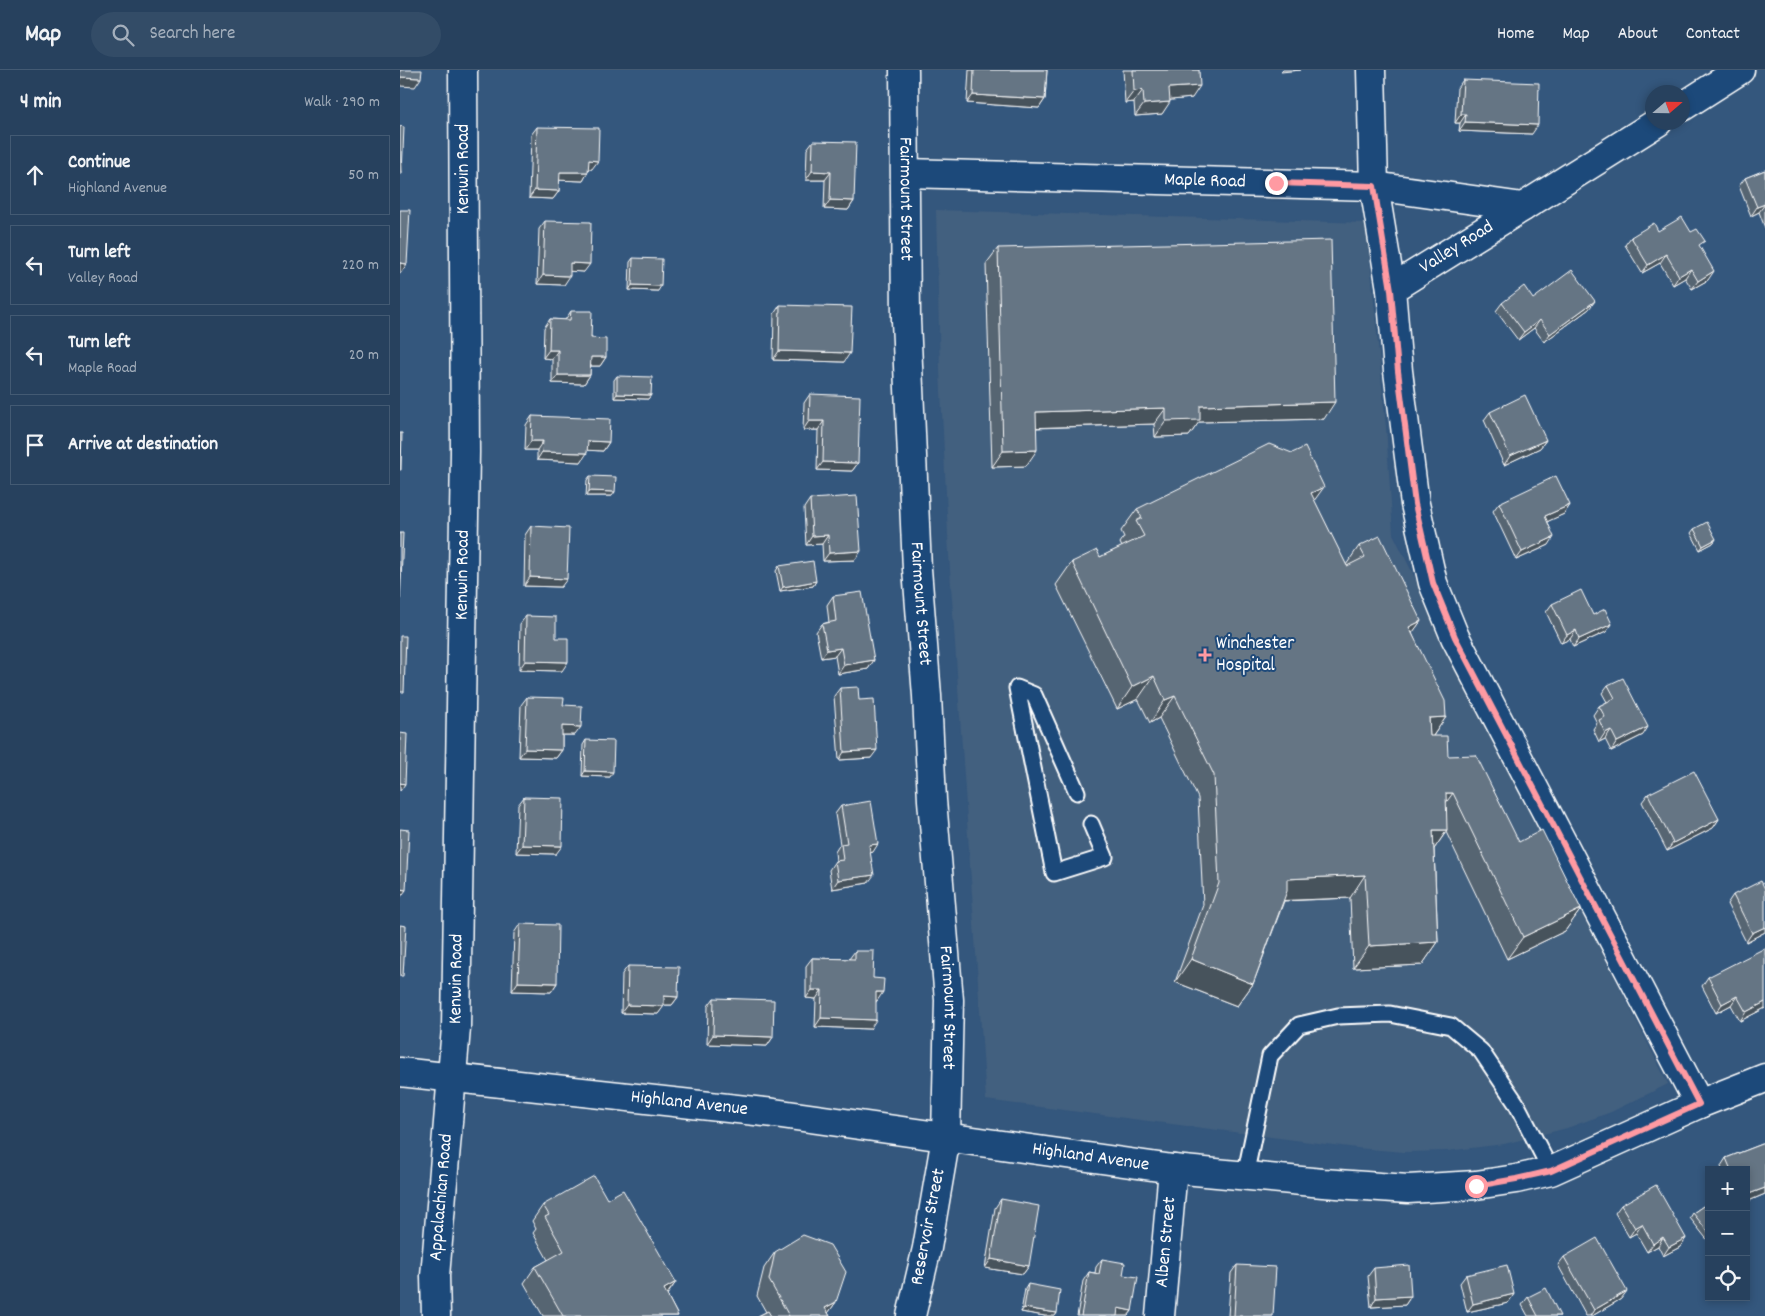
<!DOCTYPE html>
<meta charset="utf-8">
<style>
body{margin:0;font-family:Dekko,sans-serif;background:#334c67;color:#f1f3f6}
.controls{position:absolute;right:15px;bottom:15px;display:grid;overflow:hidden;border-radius:0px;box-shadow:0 2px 8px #0003}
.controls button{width:45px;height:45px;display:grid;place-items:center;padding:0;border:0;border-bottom:1px solid #435a73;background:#27415e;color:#f1f3f6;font:25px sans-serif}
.compass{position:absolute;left:1245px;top:15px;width:45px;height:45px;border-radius:50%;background:#27415e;box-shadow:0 2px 8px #0003;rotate:70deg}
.stop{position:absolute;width:15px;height:15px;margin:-11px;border:4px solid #ff9aa2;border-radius:50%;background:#fff}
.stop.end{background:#ff9aa2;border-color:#fff;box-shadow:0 1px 5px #0008}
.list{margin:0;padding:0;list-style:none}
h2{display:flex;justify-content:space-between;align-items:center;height:65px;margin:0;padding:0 20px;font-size:21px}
h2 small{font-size:16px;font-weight:400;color:#a4afbc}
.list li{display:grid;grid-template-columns:32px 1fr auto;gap:15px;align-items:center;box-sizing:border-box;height:80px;margin:0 10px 10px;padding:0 10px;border:1px solid #435a73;border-radius:0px}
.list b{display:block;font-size:19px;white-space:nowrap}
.list p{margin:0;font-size:16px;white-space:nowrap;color:#a4afbc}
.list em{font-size:16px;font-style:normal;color:#a4afbc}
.icon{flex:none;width:28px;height:28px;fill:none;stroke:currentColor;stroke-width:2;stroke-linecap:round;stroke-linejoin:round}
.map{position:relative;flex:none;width:1365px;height:1246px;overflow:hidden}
header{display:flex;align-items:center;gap:30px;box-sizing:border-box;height:70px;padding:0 25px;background:#27415e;border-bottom:1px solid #435a73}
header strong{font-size:24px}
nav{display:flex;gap:28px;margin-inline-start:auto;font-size:18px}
.search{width:350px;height:45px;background:#334c67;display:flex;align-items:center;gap:12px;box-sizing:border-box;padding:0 18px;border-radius:28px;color:#a4afbc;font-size:19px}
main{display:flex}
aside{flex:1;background:#27415e}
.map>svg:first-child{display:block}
.built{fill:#43607f}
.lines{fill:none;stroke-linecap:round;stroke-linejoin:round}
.service-casing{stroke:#fff;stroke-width:19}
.minor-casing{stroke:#fff;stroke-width:31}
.secondary-casing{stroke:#fff;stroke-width:31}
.service{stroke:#1f4a7a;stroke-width:15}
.minor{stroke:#1f4a7a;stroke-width:28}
.secondary{stroke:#1f4a7a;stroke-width:28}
.wall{fill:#576572;stroke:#fff}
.shaded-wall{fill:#47525c;stroke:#fff}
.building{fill:#657584;stroke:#fff}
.route{stroke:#ff9aa2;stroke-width:6}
.poi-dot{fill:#ff9aa2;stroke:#1f4a7a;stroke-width:2}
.labels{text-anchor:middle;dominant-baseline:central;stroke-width:4;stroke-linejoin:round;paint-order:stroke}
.street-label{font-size:19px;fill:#fff;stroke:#1f4a7a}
.poi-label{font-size:19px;fill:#fff;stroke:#1f4a7a;text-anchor:start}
</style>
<header>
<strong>Map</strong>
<div class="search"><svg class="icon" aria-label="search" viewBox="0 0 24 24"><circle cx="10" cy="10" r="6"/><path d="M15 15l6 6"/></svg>Search here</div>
<nav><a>Home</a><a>Map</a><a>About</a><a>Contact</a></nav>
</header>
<main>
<aside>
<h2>4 min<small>Walk · 290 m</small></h2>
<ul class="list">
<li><svg class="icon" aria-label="ahead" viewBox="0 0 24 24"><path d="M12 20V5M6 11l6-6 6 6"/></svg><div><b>Continue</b><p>Highland Avenue</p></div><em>50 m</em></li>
<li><svg class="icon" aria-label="left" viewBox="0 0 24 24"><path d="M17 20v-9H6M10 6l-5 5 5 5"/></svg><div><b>Turn left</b><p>Valley Road</p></div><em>220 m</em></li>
<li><svg class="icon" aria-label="left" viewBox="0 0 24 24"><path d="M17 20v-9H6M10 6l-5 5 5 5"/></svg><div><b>Turn left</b><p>Maple Road</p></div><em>20 m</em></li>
<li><svg class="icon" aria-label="arrive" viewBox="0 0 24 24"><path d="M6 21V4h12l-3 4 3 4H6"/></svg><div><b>Arrive at destination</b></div></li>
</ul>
</aside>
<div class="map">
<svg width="1365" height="1246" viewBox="0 0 1365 1246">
<rect width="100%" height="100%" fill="#34577d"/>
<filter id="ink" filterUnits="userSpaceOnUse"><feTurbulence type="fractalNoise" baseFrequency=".02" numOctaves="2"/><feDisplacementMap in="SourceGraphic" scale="10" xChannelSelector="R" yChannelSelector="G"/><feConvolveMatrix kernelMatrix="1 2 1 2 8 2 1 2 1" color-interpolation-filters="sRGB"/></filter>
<g filter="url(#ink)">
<!-- built -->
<path class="built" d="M536 140 965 153 968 170 986 358 993 464 1268 1014 1211 1042 1167 1058 1104 1074 1047 1081 1004 1082 957 1078 586 1030 549 484 540 300Z"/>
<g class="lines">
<defs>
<path id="service" d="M677 722 634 625 617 618 654 803 705 787 691 754
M845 1106 870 986 899 955 938 946 990 944 1051 956 1081 981 1116 1033 1151 1101"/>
<g id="minor">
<path id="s1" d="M504 0 506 250 517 499 527 626 532 730 549 930 546 1067 527 1178 511 1246"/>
<path d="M971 0 974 116 991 219"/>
<path d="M1282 37 1340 0"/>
<path id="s2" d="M506 103 974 116 1123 137 1258 52"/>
<path d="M1123 137 991 219 998 301 1015 434 1033 513 1055 567 1299 1034"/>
<path id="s3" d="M36 1246 35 1206 56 958 65 382 63 0"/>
<path id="s4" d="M760 1246 773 1099"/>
</g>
<g id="secondary">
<path id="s5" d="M0 1002 374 1043 773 1099 923 1113 1008 1119 1076 1115 1116 1109 1151 1101 1299 1034 1365 1008"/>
</g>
</defs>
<!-- service casing -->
<use href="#service" class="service-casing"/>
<!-- minor casing -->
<use href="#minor" class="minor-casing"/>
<!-- secondary casing -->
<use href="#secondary" class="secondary-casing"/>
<!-- service -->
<use href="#service" class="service"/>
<!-- minor -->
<use href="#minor" class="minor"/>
<!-- secondary -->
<use href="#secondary" class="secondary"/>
</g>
<!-- wall -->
<path class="wall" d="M569 0H647L645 29 639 38 567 33Z
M723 0H799L792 28 770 30 762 44 735 46 734 32 725 33Z
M1063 10 1132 64 1059 61 1060 53H1055L1057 18Z
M137 57 192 99H189L183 111 159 110V121L153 129 129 128 131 65Z
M413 71 454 131 448 140 424 139 425 110H406L407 79Z
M1365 100V158L1359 142 1351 146 1339 116 1345 108Z
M145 151 184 202 170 201 164 215 137 214 139 159Z
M1258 161 1300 178 1308 210 1292 219 1285 208 1273 215 1260 193 1242 203 1225 175 1231 167Z
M598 178 924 349 799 352 789 366 755 367 754 354 636 358 626 396 592 397 586 194Z
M233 188 258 221 229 220 230 192Z
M1102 233 1189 239 1144 272 1134 258 1118 270 1096 241Z
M380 235 444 292 373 290 374 244Z
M171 241 206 287 200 296H190V305L184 314 152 313V289L143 288 144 258 150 249 165 250Z
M217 306 251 325 248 329 214 328V310Z
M410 324 458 393 452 401 417 400 418 360H403L404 333Z
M1090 342 1146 370 1140 378 1104 395 1084 350Z
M132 346 209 372 203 381 187 380 181 392 137 390V380H125L126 355Z
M190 406 212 426H186L187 410Z
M410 429 455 490 423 491 422 474 406 475 404 438Z
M914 430 946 495 959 476 1021 551 1012 563 1046 647 1033 666 1048 686 1119 772 1181 839 1165 861 1107 889 1046 762 1034 779 1038 872 1022 895 953 898 950 828 884 831 853 914 837 936 775 912 803 835 798 728 759 648 750 653 738 629 717 639 656 515 672 492 700 487 722 477 720 473 724 467 721 461 737 439Z
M1099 433 1170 435 1164 444 1148 451 1149 475 1116 490 1093 441Z
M131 456 161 517 124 516 125 465Z
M1294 459 1316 469 1313 473 1300 480 1291 463Z
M379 496 416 511 413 516 380 521 376 501Z
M433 526 474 590 468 599 438 604 435 586 421 588 416 562 422 554 429 552 427 535Z
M1152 534 1193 545 1212 554 1206 562 1173 577 1170 569 1161 573 1146 542Z
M126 546 156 568 162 601 119 600 120 554Z
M1208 615 1243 665 1211 681 1205 669 1199 672 1193 659 1197 653 1193 645 1199 636 1207 632 1202 623Z
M440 618 459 630 471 688 439 690 434 626Z
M127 627 163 635 175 665H162V680L156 688 119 687 121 635Z
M186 670 210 707 182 706 183 675Z
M1248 724 1319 749 1313 758 1267 781 1242 732Z
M124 727 156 784 116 783 118 735Z
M441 736 473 782 470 783 468 813 432 819 429 800 435 791H436L435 782 440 774 435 744Z
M1333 825 1365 862 1346 872 1327 834Z
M120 854 157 913 151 922 112 921 114 863Z
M455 881 473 908 477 931H476L470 959 415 957 416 929 406 928V896L412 888 449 889Z
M228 896 278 927 272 935H264L258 944 221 943 222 904Z
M1308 907 1365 938 1340 951 1331 935 1316 943 1302 916Z
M314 928 373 967 367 976 307 974 308 936Z
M1365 1073V1124L1346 1132V1100H1322L1321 1096 1326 1088Z
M207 1129 276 1212 267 1225 278 1246H143L124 1213 135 1197 148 1190 133 1163 136 1159 132 1151 143 1135Z
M601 1129 629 1196 623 1204 585 1198 595 1138Z
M1309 1132V1172L1290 1148 1293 1143Z
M1221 1135 1286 1168 1280 1177 1263 1186 1258 1176 1247 1182 1236 1163 1229 1167 1215 1143Z
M375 1182 436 1232 428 1243 430 1246H358L366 1242 357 1226 364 1198Z
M1164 1187 1221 1229 1192 1246H1186L1158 1195Z
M702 1189 723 1205 732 1241 728 1246H677L683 1211 689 1202 695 1203 696 1197Z
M837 1195 873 1246H828L831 1203Z
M974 1198 1011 1226 1005 1235 971 1237 968 1206Z
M1066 1205 1114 1224 1108 1233 1067 1242 1060 1213Z
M628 1214 657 1243 655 1246H645L621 1242 625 1219Z
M1128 1227 1160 1246H1128L1122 1235Z"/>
<!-- shaded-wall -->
<path class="shaded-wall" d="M883 0H901L881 2Z
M0 7 21 8 15 17 0 16Z
M800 16 792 28 761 31 769 18Z
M743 20 734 32 725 33 734 21Z
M573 25 645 29 639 38 567 33Z
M770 32 762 44 735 46 744 34Z
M1061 44H1066L1060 53H1055Z
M1065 52 1138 55 1132 64 1059 61Z
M189 90 198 91 192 99H183Z
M412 101 431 102 425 110H406Z
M160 102H188L183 111 154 110Z
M135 120 159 121 153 129 129 128Z
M430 130 454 131 448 140 424 139Z
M1365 134 1359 142 1351 146 1357 137Z
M1266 184 1260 193 1242 203 1248 195Z
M0 193 7 194 0 204Z
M170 193 190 194 184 202 164 201Z
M1291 199 1285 208 1273 215 1279 206Z
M1314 201 1308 210 1292 219 1298 211Z
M143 205 170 206 164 215 137 214Z
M232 215 261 216 258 221 229 220Z
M1195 231 1189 239 1144 272 1150 264Z
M1140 250 1134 258 1118 270 1124 262Z
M149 280H158L152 289 143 288Z
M379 281 450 283 444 292 373 290Z
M191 287H206L200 296H185Z
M158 305H190L184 314 152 313Z
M217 324 251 325 248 329 214 328Z
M935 332 924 349 799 352 789 366 755 367 766 351 800 336Z
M766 338 754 354 625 358 636 342Z
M409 351H424L418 360H403Z
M1146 370 1140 378 1104 395 1110 386Z
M131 371H143L137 380H125Z
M188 371 209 372 203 381 182 380Z
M637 380 626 396 592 397 603 381Z
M142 382 187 383 181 392 137 390Z
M423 392 458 393 452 401 417 400Z
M924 417 908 439 911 423Z
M189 421 215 422 212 426H186Z
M1170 435 1164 444 1140 455 1145 446Z
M428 465 422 474 406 475 412 466Z
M1154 467 1149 475 1116 490 1122 482Z
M1316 469 1313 473 1300 480 1303 476Z
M461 481 455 490 423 491 429 483Z
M130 507 167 509 161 517 124 516Z
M416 511 413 516 380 521 383 517Z
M1021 551 1005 573 1009 557Z
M1212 554 1206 562 1173 577 1179 569Z
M1176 560 1170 569 1161 573 1167 565Z
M441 578 435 586 421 588 427 580Z
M474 590 468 599 438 604 444 595Z
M125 591 168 592 162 601 119 600Z
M754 606 738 629 717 639 732 617Z
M775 626 759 648 750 653 765 630Z
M1046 647 1030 670 1029 648Z
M162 656 181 657 175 665H157Z
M1248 657 1243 665 1211 681 1217 672Z
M1211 660 1205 669 1199 672 1205 663Z
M125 679 162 680 156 688 119 687Z
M477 680 471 688 439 690 444 682Z
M185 701 213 702 210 707 182 706Z
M0 713 5 714 0 721Z
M1046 723H1053L1037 745Z
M1319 749 1313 758 1267 781 1273 773Z
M1033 760H1047L1032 782Z
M478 774 473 782 463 784 469 775Z
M122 775 162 776 156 784 116 783Z
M474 805 468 813 432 819 438 810Z
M965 805 950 828 871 831 887 809Z
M0 819 6 820 0 828Z
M1181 839 1165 861 1107 889 1123 867Z
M1365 857V862L1346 872 1352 863Z
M1038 872 1022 895 953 898 969 876Z
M791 889 853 914 837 936 775 912Z
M118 912 157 913 151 922 112 921Z
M412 920H422L416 929 406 928Z
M476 922H483L477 931 470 930Z
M264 926 278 927 272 935H258Z
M1337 926 1331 935 1316 943 1322 934Z
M1365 932V938L1340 951 1346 942Z
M227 935 264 936 258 944 221 943Z
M421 948 476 950 470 959 415 957Z
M313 965 373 967 367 976 307 974Z
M1365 1118V1124L1346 1132V1125Z
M1242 1154 1236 1163 1229 1167 1235 1158Z
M1263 1167 1258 1176 1247 1182 1253 1174Z
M1286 1168 1280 1177 1263 1186 1269 1177Z
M591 1189 629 1196 623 1204 585 1198Z
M276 1212 264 1228V1219Z
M1227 1221 1221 1229 1192 1246H1190L1194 1240Z
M1114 1224 1108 1233 1067 1242 1073 1234Z
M1011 1226 1005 1235 971 1237 976 1228Z
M436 1232 426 1246 425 1238Z
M624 1238 657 1243 655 1246H645L621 1242Z
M718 1238 732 1241 728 1246H713Z"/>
<!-- building -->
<path class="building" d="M0 0H22L21 8 0 7Z
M574 0H647L645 29 573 25Z
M733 0H799L800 16 769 18 770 32 744 34 743 20 734 21Z
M1063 10 1139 13 1138 55 1065 52 1066 44H1061Z
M0 56 4 57 2 104H0Z
M137 57 199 58 198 91 189 90 188 102H160L159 121 135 120Z
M413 71 456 72 454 131 430 130 431 102 412 101Z
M1365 100V134L1357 137 1345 108Z
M0 140H10L7 194 0 193Z
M1282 147 1291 162 1297 159 1305 171 1299 175 1314 201 1298 211 1291 199 1279 206 1266 184 1248 195 1231 167 1254 153 1258 161Z
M145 151 191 152 190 194 170 193V206L143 205Z
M931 170 935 332 800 336V350L766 351V338L636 342 637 380 603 381 598 178Z
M233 188 262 189 261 216 232 215Z
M1172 200 1195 231 1150 264 1140 250 1124 262 1102 233 1124 216 1133 229Z
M380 235 452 237 450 283 379 281Z
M171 241H192L191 268 206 269V287H191L190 305H158V280H149L150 249 170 250Z
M217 306 252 307 251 325 217 324Z
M410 324 460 326 458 393 423 392 424 351H409Z
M1125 325 1146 370 1110 386 1090 342Z
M132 346 210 349 209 372 188 371 187 383 142 382 143 371H131Z
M0 363H2L1 400H0Z
M869 374 892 383 905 377 924 417 911 423 947 496 965 487 959 476 980 466 1021 551 1009 557 1045 631 1046 647 1029 648 1030 666H1047L1048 686 1076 685 1119 772 1142 760 1181 839 1123 867 1053 723H1046L1047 760H1033L1038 872 969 876 965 805 887 809V821L853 914 791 889 819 813 814 705 775 626 765 630 754 606 732 617 672 492 697 480 700 487 744 466 736 451 742 448 737 439Z
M190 406 216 407 215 422 189 421Z
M1156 406 1170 435 1145 446 1154 467 1122 482 1099 433Z
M457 426 461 481 429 483 428 465 412 466 410 429Z
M1307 452 1316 469 1303 476 1294 459Z
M131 456 169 458 167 509 130 507Z
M0 463H3L0 535Z
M413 491 416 511 383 517 379 496Z
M1181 520 1193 545 1205 539 1212 554 1179 569 1176 560 1167 565 1152 534Z
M462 522 474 590 444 595 441 578 427 580 422 554 436 551 433 526Z
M126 546 156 547V568H168V592L125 591Z
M0 566H6L4 622H0Z
M1223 608 1248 657 1217 672 1211 660 1205 663 1199 650 1205 647 1199 636 1215 628 1208 615Z
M458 617 459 630 474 629 477 680 444 682 440 618Z
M127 627 164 628 163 635 182 636 181 657 162 656V680L125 679Z
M0 663 7 664 5 714 0 713Z
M186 670 214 671 213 702 185 701Z
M1294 701 1319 749 1273 773 1248 724Z
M124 727 163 728 162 776 122 775Z
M471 731 478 774 469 775 474 805 438 810 435 791 443 790 441 774 447 773 441 736Z
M0 759 9 760 6 820 0 819Z
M1361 811 1365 819V857L1352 863 1333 825Z
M120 854 158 855 157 913 118 912Z
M0 855 6 856 3 906H0Z
M1365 878V932L1346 942 1337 926 1322 934 1308 907Z
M455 881H474L473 908 484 909 483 922H476V950L421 948 422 920H412V888L455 889Z
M228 896 279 897 278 927 264 926V936L227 935Z
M314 928 374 930 373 967 313 965Z
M1365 1073V1118L1346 1125V1100H1331L1326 1088Z
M194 1106 207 1129 223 1120 276 1212 264 1219 278 1246H163L135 1197 164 1181 145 1147 149 1145 143 1135Z
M1256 1115 1286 1168 1269 1177 1263 1167 1253 1174 1242 1154 1235 1158 1221 1135Z
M601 1129 639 1136 629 1196 591 1189Z
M1309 1132V1163L1293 1143Z
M403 1165 430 1175 446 1202 436 1232 425 1238 430 1246H388H389L369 1210 375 1182Z
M1197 1168 1227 1221 1194 1240 1164 1187Z
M702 1189 725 1193 723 1205 738 1207 732 1241 718 1238 717 1246H681L689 1202 699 1204Z
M837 1195 876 1197 873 1246H834Z
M1009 1195 1011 1226 976 1228 974 1198Z
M1107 1195 1114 1224 1073 1234 1066 1205Z
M628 1214 660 1220 657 1243 624 1238Z
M1146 1218 1160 1246H1138L1128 1227Z
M368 1241 371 1246H358Z"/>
</g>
<g class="lines" filter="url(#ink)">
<!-- route -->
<path class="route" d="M876 113 974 116 991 220 998 301 1015 434 1033 513 1055 567 1299 1034 1151 1101 1116 1109 1076 1116"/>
</g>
<!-- markers -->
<path class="poi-dot" d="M802.5 577.5h5v5h5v5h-5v5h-5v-5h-5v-5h5z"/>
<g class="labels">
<!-- street labels -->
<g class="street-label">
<text transform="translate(64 99) rotate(-90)">Kenwin Road</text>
<text stroke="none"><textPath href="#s2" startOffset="299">Maple Road</textPath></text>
<text stroke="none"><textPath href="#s1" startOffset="129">Fairmount Street</textPath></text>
<text transform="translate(1057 178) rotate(-32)">Valley Road</text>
<text stroke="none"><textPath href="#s3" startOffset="742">Kenwin Road</textPath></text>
<text stroke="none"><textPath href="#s1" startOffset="534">Fairmount Street</textPath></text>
<text stroke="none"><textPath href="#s3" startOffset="338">Kenwin Road</textPath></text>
<text stroke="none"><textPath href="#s1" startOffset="939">Fairmount Street</textPath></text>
<text stroke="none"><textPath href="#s5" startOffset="291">Highland Avenue</textPath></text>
<text stroke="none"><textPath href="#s5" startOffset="696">Highland Avenue</textPath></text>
<text stroke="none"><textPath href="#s3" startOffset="119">Appalachian Road</textPath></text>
<text transform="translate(529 1157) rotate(-79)">Reservoir Street</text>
<text stroke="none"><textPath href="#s4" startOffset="74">Alben Street</textPath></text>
</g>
<!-- poi labels -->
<g class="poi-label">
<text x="816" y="574">Winchester<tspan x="816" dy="22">Hospital</tspan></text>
</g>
</g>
</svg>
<div class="controls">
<button>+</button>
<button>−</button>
<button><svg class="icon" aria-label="locate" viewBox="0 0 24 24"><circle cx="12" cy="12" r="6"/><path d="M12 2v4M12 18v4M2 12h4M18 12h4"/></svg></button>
</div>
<svg class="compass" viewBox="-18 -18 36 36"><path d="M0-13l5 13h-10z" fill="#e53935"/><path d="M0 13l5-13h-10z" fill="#a4afbc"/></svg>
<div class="stop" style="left:1076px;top:1116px"></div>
<div class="stop end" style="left:876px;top:113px"></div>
</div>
</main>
